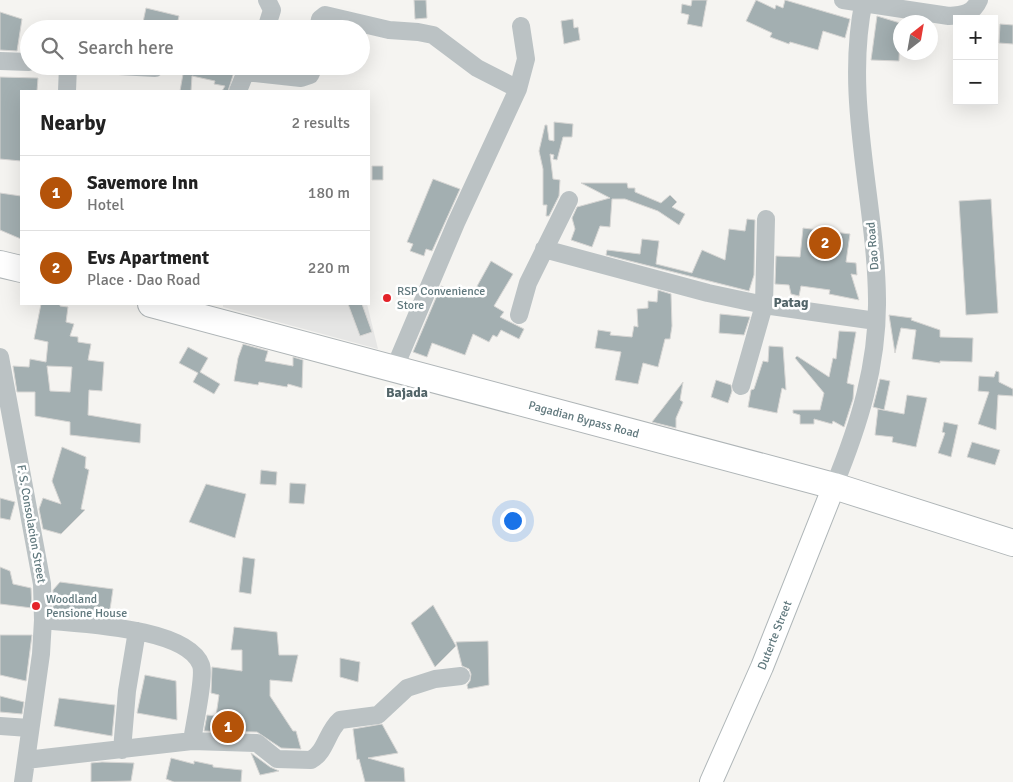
<!DOCTYPE html>
<meta charset="utf-8">
<style>
body{margin:0;font-family:Signika,sans-serif;background:#f6f6f6;color:#222}
.controls{position:absolute;right:15px;top:15px;display:grid;overflow:hidden;border-radius:0px;box-shadow:0 5px 20px #0002}
.controls button{width:45px;height:45px;display:grid;place-items:center;padding:0;border:0;border-bottom:1px solid #e0e0e0;background:#fff;color:#222;font:25px sans-serif}
.compass{position:absolute;left:893px;top:15px;width:45px;height:45px;border-radius:50%;background:#fff;box-shadow:0 5px 20px #0002;rotate:31deg}
.you{position:absolute;left:512px;top:520px;width:18px;height:18px;margin:-12px;border:4px solid #fff;border-radius:50%;background:#1a73e8;box-shadow:0 0 0 8px #1a73e833}
.badge{display:grid;place-items:center;width:32px;height:32px;border-radius:50%;background:#b45309;color:#fff;font-size:16px;font-weight:700}
.pin{position:absolute;translate:-50% -50%;border:2px solid #fff;box-shadow:0 1px 5px #0006}
.list{margin:0;padding:0;list-style:none}
h2{display:flex;justify-content:space-between;align-items:center;height:65px;margin:0;padding:0 20px;font-size:21px}
h2 small{font-size:16px;font-weight:400;color:#767676}
.list li{display:grid;grid-template-columns:32px 1fr auto;gap:15px;align-items:center;box-sizing:border-box;height:75px;padding:0 20px;border-top:1px solid #e0e0e0}
.list b{display:block;font-size:19px;white-space:nowrap}
.list p{margin:0;font-size:16px;white-space:nowrap;color:#767676}
.list em{font-size:16px;font-style:normal;color:#767676}
.icon{flex:none;width:28px;height:28px;fill:none;stroke:currentColor;stroke-width:2;stroke-linecap:round;stroke-linejoin:round}
.map{position:relative;flex:none;width:1013px;height:782px;overflow:hidden}
.search{position:absolute;background:#fff;box-shadow:0 5px 20px #0002;left:20px;top:20px;width:350px;height:55px;display:flex;align-items:center;gap:12px;box-sizing:border-box;padding:0 18px;border-radius:28px;color:#767676;font-size:19px}
.panel{position:absolute;background:#fff;box-shadow:0 5px 20px #0002;left:20px;top:90px;width:350px;height:215px;border-radius:0px}
.map>svg:first-child{display:block}
.built{fill:#e6e6e5}
.building{fill:#a3afb1;stroke:#d7d6d4;fill-rule:evenodd}
.lines{fill:none;stroke-linecap:round;stroke-linejoin:round}
.major-casing{stroke:#afb6b8;stroke-width:24}
.highway-casing{stroke:#afb5b7;stroke-width:28}
.minor{stroke:#bbc2c4;stroke-width:18}
.major{stroke:#fff;stroke-width:22}
.highway{stroke:#fff;stroke-width:26}
.poi-dot{fill:#e42329;stroke:#fff;stroke-width:2}
.labels{text-anchor:middle;dominant-baseline:central;stroke-width:5;stroke-linejoin:round;paint-order:stroke}
.street-label{font-size:12px;fill:#60787d;stroke:#fff}
.poi-label{font-size:12px;fill:#60787d;stroke:#fff;text-anchor:start}
.neighbourhood-label{font-size:14px;font-weight:bold;fill:#526468;stroke:#fff}
</style>
<div class="map">
<svg width="1013" height="782" viewBox="0 0 1013 782">
<rect width="100%" height="100%" fill="#f5f4f1"/>
<!-- built -->
<path class="built" d="M223 304H367L378 349 223 307Z"/>
<!-- building -->
<path class="building" d="M414 0H426L427 18 415 19Z
M692 0H707L702 27 687 24 689 15 681 13 682 4 691 6Z
M756 0 775 9 776 5 783 8 785 0 850 19 845 38 823 31 818 50 790 42 789 44 770 37 772 33 746 21Z
M146 8 179 16 176 29 142 27Z
M0 12 22 19 17 51 0 50Z
M877 16 900 23 899 61 871 60Z
M573 19 574 28 578 27 580 40 564 44 561 21Z
M1000 24 1013 25V44L999 43Z
M167 66H236L228 91H222L225 86 214 84 215 81 192 76 191 91H180L183 74 167 71Z
M0 77 38 78 37 91H21V161L0 159Z
M554 122 573 124 572 137H563L557 160 553 159 554 155 550 154 553 179 560 180 559 196 549 216H546L547 205H543V169L539 151 545 125H547L549 140 554 141Z
M372 166H383V180H372Z
M433 179 460 189 432 251 426 249 424 256 410 251 413 244 407 242Z
M581 183H627L628 188H635V192L661 203 670 195 677 202 672 207 685 214 679 225 658 211 625 199H612L610 227 600 226 592 247 571 240 575 229 572 218 577 207 610 198Z
M0 193 21 196V239L0 230Z
M991 199 998 313 966 315 959 201Z
M747 219 755 220 754 275 749 291 606 255 607 250 640 254 642 239 659 241 656 264 692 273 702 250 725 260 729 229 745 231Z
M803 228 850 234 846 262 856 263 857 275 851 274 859 300 829 294 830 290 801 286 799 296 791 294 789 285 775 284 776 256 800 257Z
M491 261 513 274 494 306 504 312 500 317 524 329 519 339 501 330 497 337 493 335 489 342 473 334 465 355 432 343 427 357 413 352 441 286 471 297Z
M658 290 671 294 672 326 670 339H665L658 367 643 363 638 384 615 380 621 352 595 348 598 330 611 332 610 335 632 337 634 326 638 327 637 309 648 308V301L657 302Z
M41 304H60V306L68 307 66 322 74 324 70 336 78 337V342L91 344 88 360 104 362 102 391 89 390 88 415 141 424 140 443 70 435V422L35 416V392H17L13 366 29 367 30 359 46 362 48 342 34 339ZM47 366 72 367 70 392 50 391Z
M348 304H362L372 332 360 336Z
M720 314 750 317 744 335 719 333Z
M889 315 912 318 911 320 940 330V337L973 338 972 362 940 361V363L912 359 916 330 901 328 895 353Z
M839 331 856 332 847 383 854 385 853 399 844 427 833 421 832 424 814 419V424H800V415L793 413V410H820L824 393 795 358 797 356 829 377 833 358 836 359Z
M243 344 268 351 265 361 293 366V357L303 360 302 388 288 384 287 387 259 382 258 385 234 381 238 358Z
M769 346 783 347 786 390 782 388 777 413 748 407 751 390 754 389 763 361 768 362Z
M188 347 208 358 200 372 220 384 214 394 193 382 198 373 179 363Z
M996 371 999 372V382L1013 389V396L998 395 996 430 978 424 989 392 978 391 979 376 994 377Z
M880 379 890 381 884 410 873 407Z
M716 380 731 385 732 391 728 403 711 397Z
M683 382 680 400 683 402 676 418V428L652 422Z
M907 395 927 398 916 447 892 442 893 437 875 435 878 409 904 414Z
M944 422 958 425 951 457 938 453 945 433 942 432Z
M972 442 1000 450 995 465 967 457Z
M62 447 86 457 85 468 89 470 81 509 85 510 61 534 43 529 39 509 43 498 61 504 52 481Z
M261 470 277 472 276 485 260 484Z
M290 483 306 484 304 504 289 503Z
M206 484 246 494 235 538 189 522Z
M0 498 15 502 10 520 0 518Z
M243 557 255 559 251 594 239 592Z
M0 567 10 571 13 584 31 588 32 608 0 604Z
M60 582 113 589 109 616 53 610V590Z
M433 605 456 646 435 667 411 623Z
M234 627 277 632 279 655H298L292 682 270 680V696L293 731H296L301 749 281 748 257 732 204 731 207 715 216 716 219 695 211 693 212 667 242 671V650H231Z
M0 635H32L26 681 0 675Z
M488 641 489 685 468 689 467 685 470 681 471 674 469 669 462 666 456 642Z
M340 658 360 662 358 682 340 677Z
M145 675 176 681 177 720 137 713Z
M0 696 24 702 22 714 0 712Z
M59 698 115 705 112 736 54 726Z
M382 724 398 753 368 758 404 768 405 782H365L359 759 357 760 353 729Z
M251 753 270 767 279 771 260 775Z
M171 758 194 764V761L213 765V767L242 770 241 782H174L166 779Z
M102 762 134 763 131 781 91 782V763Z"/>
<g class="lines">
<defs>
<g id="major">
<path id="s1" d="M711 782 762 667 834 486"/>
</g>
<g id="highway">
<path d="M0 264 21 269"/>
<path id="s2" d="M151 304 834 486 1013 543"/>
</g>
</defs>
<!-- major casing -->
<use href="#major" class="major-casing"/>
<!-- highway casing -->
<use href="#highway" class="highway-casing"/>
<!-- minor -->
<path class="minor" d="M843 0 949 16C963 15 973 14 979 0
M266 29 272 10 267 0
M318 29 320 19 325 15 389 30 418 32 433 35 477 68 518 89
M0 61 29 62
M119 66 155 68
M245 72 301 78 310 75 314 66
M67 91 68 66
M238 91 248 66
M544 249 708 293 764 305 876 321
M519 315 528 283 569 200
M0 357 42 584 43 620 41 654 23 782
M395 367 456 223 518 89 526 59 521 26
M741 386 764 305 766 219
M834 486C859 425 878 365 877 299 876 200 843 98 864 0
M43 620C80 624 187 627 201 665 205 677 194 726 192 741
M0 726 29 728
M122 750 127 691 137 631
M26 760 192 741 257 743 277 759 311 760C326 752 327 731 340 720L378 715 407 688 435 679 461 676"/>
<!-- major -->
<use href="#major" class="major"/>
<!-- highway -->
<use href="#highway" class="highway"/>
</g>
<!-- markers -->
<g class="poi-dot">
<circle cx="387" cy="298" r="5"/>
<circle cx="36" cy="606" r="5"/>
</g>
<g class="labels">
<!-- street labels -->
<g class="street-label">
<text transform="translate(873 246) rotate(-95)">Dao Road</text>
<text stroke="none"><textPath href="#s2" startOffset="448">Pagadian Bypass Road</textPath></text>
<text transform="translate(31 524) rotate(80)">F. S. Consolacion Street</text>
<text stroke="none"><textPath href="#s1" startOffset="160">Duterte Street</textPath></text>
</g>
<!-- poi labels -->
<g class="poi-label">
<text x="397" y="291">RSP Convenience<tspan x="397" dy="14">Store</tspan></text>
<text x="46" y="599">Woodland<tspan x="46" dy="14">Pensione House</tspan></text>
</g>
<!-- neighbourhood labels -->
<g class="neighbourhood-label">
<text x="791" y="302">Patag</text>
<text x="407" y="392">Bajada</text>
</g>
</g>
</svg>
<div class="controls">
<button>+</button>
<button>−</button>
</div>
<svg class="compass" viewBox="-18 -18 36 36"><path d="M0-13l5 13h-10z" fill="#e53935"/><path d="M0 13l5-13h-10z" fill="#767676"/></svg>
<div class="you"></div>
<div class="pin badge" style="left:228px;top:727px">1</div>
<div class="pin badge" style="left:825px;top:243px">2</div>
<div class="search"><svg class="icon" aria-label="search" viewBox="0 0 24 24"><circle cx="10" cy="10" r="6"/><path d="M15 15l6 6"/></svg>Search here</div>
<section class="panel">
<h2>Nearby<small>2 results</small></h2>
<ul class="list">
<li><span class="badge">1</span><div><b>Savemore Inn</b><p>Hotel</p></div><em>180 m</em></li>
<li><span class="badge">2</span><div><b>Evs Apartment</b><p>Place · Dao Road</p></div><em>220 m</em></li>
</ul>
</section>
</div>
